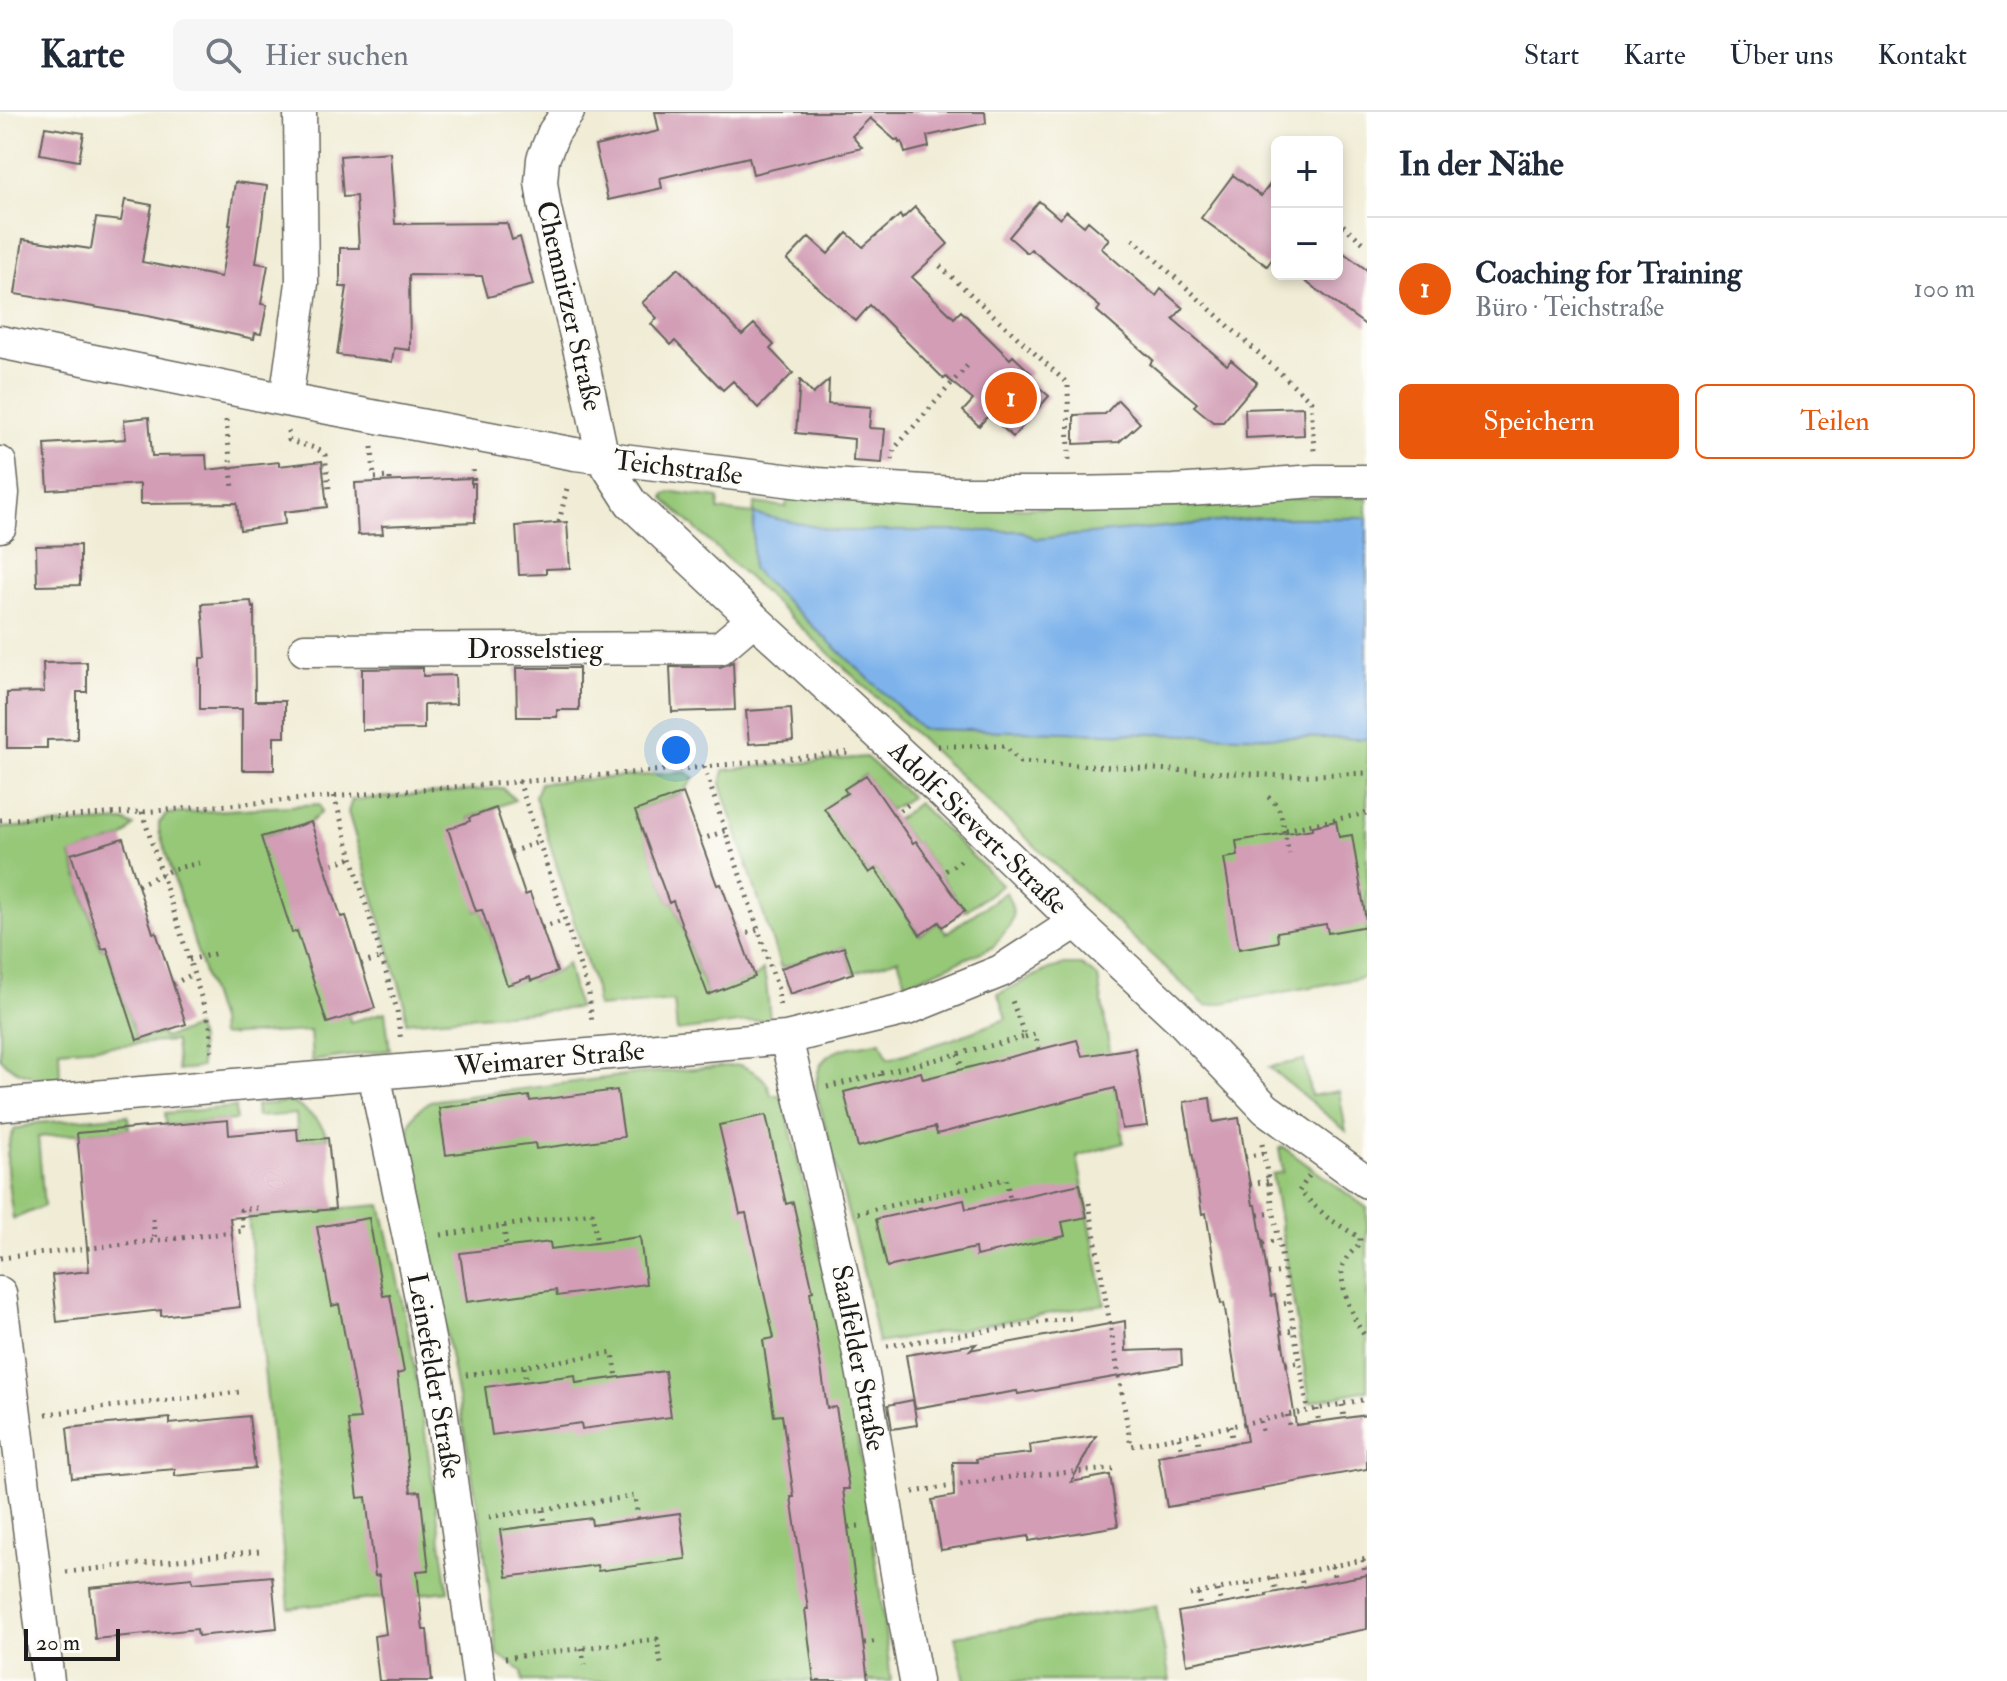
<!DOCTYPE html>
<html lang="de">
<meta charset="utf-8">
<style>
body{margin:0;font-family:"IM FELL Double Pica",serif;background:#f6f6f7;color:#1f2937}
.controls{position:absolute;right:24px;top:24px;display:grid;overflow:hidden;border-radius:12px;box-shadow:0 4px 12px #0003}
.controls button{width:72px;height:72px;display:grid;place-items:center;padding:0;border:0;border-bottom:2px solid #e0e1e3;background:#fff;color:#1f2937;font:40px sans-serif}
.scale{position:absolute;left:24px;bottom:20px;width:96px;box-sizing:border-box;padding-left:8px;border:4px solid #1c1c1c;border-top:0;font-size:22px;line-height:28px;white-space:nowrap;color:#1c1c1c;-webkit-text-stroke:6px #fdfcf7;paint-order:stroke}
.you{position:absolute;left:676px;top:638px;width:28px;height:28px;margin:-20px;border:6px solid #fff;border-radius:50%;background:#1a73e8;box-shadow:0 0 0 12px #1a73e833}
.badge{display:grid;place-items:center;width:52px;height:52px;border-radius:50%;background:#ea580c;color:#fff;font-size:26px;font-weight:700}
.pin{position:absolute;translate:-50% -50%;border:4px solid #fff;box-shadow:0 2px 8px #0006}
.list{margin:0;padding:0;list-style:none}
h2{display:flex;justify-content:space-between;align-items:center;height:104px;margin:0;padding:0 32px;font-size:34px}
h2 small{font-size:26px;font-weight:400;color:#747a83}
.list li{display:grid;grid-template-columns:52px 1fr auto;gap:24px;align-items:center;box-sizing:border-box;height:144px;padding:0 32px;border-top:2px solid #e0e1e3}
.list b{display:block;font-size:30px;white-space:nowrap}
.list p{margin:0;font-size:26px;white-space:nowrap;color:#747a83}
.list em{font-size:26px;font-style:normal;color:#747a83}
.actions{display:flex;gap:16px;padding:24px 32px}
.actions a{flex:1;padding:18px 0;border:2px solid #ea580c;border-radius:12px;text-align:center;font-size:28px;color:#ea580c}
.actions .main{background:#ea580c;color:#fff}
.icon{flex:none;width:44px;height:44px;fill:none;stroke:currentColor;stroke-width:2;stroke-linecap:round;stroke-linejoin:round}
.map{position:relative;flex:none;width:1367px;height:1569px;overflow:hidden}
header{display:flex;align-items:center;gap:48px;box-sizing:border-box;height:112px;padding:0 40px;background:#fff;border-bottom:2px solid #e0e1e3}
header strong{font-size:38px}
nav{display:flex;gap:44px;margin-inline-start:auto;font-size:28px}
.search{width:560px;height:72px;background:#f6f6f7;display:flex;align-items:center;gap:20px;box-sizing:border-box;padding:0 28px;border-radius:12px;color:#747a83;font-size:30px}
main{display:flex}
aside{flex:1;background:#fff}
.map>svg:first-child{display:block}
.green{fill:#96c878;stroke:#59724a;stroke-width:2}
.water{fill:#7db2eb;stroke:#4c6784;stroke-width:2}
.building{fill:#d29db5}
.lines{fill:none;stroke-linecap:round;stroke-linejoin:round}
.minor-casing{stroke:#66655d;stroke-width:35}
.path{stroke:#66655d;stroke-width:5;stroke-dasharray:2 6;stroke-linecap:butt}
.minor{stroke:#fff;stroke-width:32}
.labels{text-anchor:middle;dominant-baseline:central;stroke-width:6;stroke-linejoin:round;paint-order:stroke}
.street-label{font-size:28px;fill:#1c1c1c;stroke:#fdfcf7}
</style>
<header>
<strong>Karte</strong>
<div class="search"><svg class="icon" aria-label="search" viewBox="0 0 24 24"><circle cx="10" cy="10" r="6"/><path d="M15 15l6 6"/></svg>Hier suchen</div>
<nav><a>Start</a><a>Karte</a><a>Über uns</a><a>Kontakt</a></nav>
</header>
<main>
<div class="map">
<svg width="1367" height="1569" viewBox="0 0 1367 1569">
<rect width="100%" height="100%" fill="#fdfcf7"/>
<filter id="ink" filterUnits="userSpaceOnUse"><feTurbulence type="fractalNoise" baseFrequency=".0125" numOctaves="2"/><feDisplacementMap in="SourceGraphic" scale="16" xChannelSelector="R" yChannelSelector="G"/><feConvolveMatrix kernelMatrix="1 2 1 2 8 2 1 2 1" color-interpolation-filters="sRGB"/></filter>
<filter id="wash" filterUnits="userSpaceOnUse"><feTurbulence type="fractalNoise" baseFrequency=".006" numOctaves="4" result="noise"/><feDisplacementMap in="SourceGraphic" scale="32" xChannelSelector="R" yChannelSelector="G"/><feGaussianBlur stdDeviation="1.8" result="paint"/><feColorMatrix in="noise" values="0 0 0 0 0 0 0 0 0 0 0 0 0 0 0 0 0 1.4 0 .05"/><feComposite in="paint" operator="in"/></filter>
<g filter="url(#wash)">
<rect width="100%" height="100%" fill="#f0ecd5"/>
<!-- green -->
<path class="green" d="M673 380 719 386 718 398 753 402 755 391 786 395 788 384 955 396H1112L1301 386 1367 385V865L1206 894 664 387 665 382Z
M866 645 911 685 890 698 865 663 845 677 847 681 825 696 869 761 875 757 920 823 939 810 946 821 1006 780 1012 794 1013 804 1010 813 993 835 906 872 898 847 853 861 844 835 781 856 721 672 724 658Z
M687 660 694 666 683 681 636 699 669 790 673 789 707 882 755 865 763 858 766 870 770 907 677 919 674 889 597 895 595 877 535 684 540 671Z
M503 676 515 688 469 706 476 799 482 798 507 873 530 865 532 869 557 860 567 851 578 896 406 910 404 888 348 700 352 688Z
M918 691 1002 773 965 799 916 730 913 731 896 708Z
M319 692 322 699 311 710 262 725 293 820 297 819 349 904 350 910 385 900 390 938 312 949 310 919 220 924 219 909 159 719V711L167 702Z
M124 709 134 714 123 726 71 743 101 837 107 836 137 928 161 921 164 926 196 915 199 928 201 955 178 959 175 929 59 938 60 967C37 966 16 964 0 946V716Z
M1065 853H1081L1098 865 1122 1017 1123 1031 1077 1044 1105 1192 878 1231 866 1170 817 982C812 935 844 937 881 929L888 947 953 927 1006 907 998 882 1049 857Z
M1304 948 1311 984 1339 979 1346 1019 1269 955Z
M740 953C756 960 767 965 771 983H782C805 1078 829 1172 847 1268 866 1368 879 1468 891 1569H523L522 1559 497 1542 481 1412 409 1018C411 1003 418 998 430 989L636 962Z
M291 990C307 998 322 1010 328 1026L298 1029 296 1002 257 1005 256 993Z
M235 995 236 1008 166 1013 165 1001Z
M128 1003 129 1017 38 1025 44 1094 13 1107C10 1080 0 1040 15 1017L37 1011Z
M1283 1035 1367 1096V1278L1310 1290 1272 1062 1283 1060 1279 1036Z
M381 1093C412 1220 430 1350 448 1479L289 1496 248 1104Z
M1156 1494 1170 1569H965L955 1524Z"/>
<!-- water -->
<path class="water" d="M754 402 835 419H1022L1036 427 1260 406H1367V627L922 617 752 457Z"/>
<g id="blocks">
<!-- building -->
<path class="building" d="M655 0H985L986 11 927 24 929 35 905 41 902 30 899 31 898 27 895 28 870 6 852 24 862 36 753 62 749 45 660 66 662 76 608 88 595 34 659 19Z
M45 15 84 21 79 49 40 42Z
M390 40 395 112 507 111 512 128 520 125 533 173 488 185 482 164 409 163 410 238 394 236 392 250 337 243 347 175H340V136H359L356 84 343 85 340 44Z
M1233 63 1261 84 1277 63V140L1267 154 1201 106Z
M235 70 267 74 256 151 268 153 261 192 267 193 261 222 255 221 254 227 148 204 15 182 23 127 91 137 96 106 121 109 125 88 152 93 142 150 221 165 231 113H229Z
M1039 89 1060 107 1066 99 1084 114 1088 109 1109 127 1101 136 1156 184 1161 177 1183 196 1173 207 1227 253 1231 248 1257 270 1223 310H1213L1194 294 1197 291 1150 252 1153 248 1097 199 1100 195 1031 137 1027 141 1009 125Z
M915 95 948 132 912 165 954 206 961 199 1010 247 1013 244 1031 261 1027 265 1049 284 1013 325 989 303 979 314 963 299 973 288 946 265 944 267 870 193 856 209 787 148 809 125 828 142 847 121 863 135 900 103 902 107Z
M1337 136 1367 158V214L1295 162H1337Z
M678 156 742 223 754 212 774 233 770 237 793 261 758 296 733 269 723 278 675 229 671 233 651 212 657 206 642 191Z
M800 268 813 282 829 268 828 292 871 295 869 316 885 317 882 351 853 349 854 327 796 321Z
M1118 288 1140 311 1119 330 1074 332V303L1105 302Z
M1303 295 1304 323 1246 326 1245 297Z
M149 305 152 344 206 343 207 358 279 350V354L322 349 327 395 284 400 285 412 240 418 237 391 140 392V372L48 378 45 332 126 327 124 308Z
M471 366V371H475V410L382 414 383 422 358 423 355 371Z
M567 410 570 456 546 457V462L519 463 516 414Z
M80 433V473L37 474 36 434Z
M251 489 252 496 254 495 255 589H285V625H274V658H242V597H200V546H206L202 492Z
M87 550V580H77V627L47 628V636H7V581L44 580 43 551Z
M733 550 735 598 672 600 670 555H720Z
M423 556V564L455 563 456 592 424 593V617L362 618V557Z
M516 556H579V598H557V605H517Z
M791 596 793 629 749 632 746 599Z
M866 663 913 731 916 729 965 799 942 815 939 810 920 823 875 757 869 761 824 696 847 681 844 677Z
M683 681 717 773 721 772 755 865 708 883 673 789 669 791 635 699Z
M496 696 525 783 530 781 557 860 531 869 530 865 507 873 482 798 476 799 448 717 470 709 469 706Z
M1336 709 1339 725 1352 723 1367 814 1328 821 1326 812 1277 820 1278 830 1239 837 1224 746 1238 744 1236 729 1313 717V714Z
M311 710 341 805 346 804 375 896 327 911 297 819 292 821 261 725Z
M123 726 153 821 156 820 186 912 137 928 107 836 102 837 71 742Z
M844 835 853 861 790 882 781 856Z
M1077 928 1082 944 1135 936 1147 1014 1122 1017 1115 976 937 1022 935 1015 858 1035 844 980 921 960 923 967Z
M617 978 624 1025 536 1037 535 1031 446 1043 439 996 529 984 530 989Z
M1210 986 1213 1010 1239 1006 1253 1093H1256L1271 1184 1275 1183 1296 1313 1367 1303V1357L1262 1376 1263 1378 1167 1395 1158 1344 1247 1329 1224 1191 1221 1192 1206 1101 1202 1102 1184 990Z
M766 1003 786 1092 793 1090 813 1179 810 1180 827 1296 836 1295 849 1377H843L868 1569H814L805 1497H808L791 1385H794L782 1303 774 1304 763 1228 774 1226 746 1101 740 1102 719 1013Z
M228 1008 229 1023 297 1017 298 1029 328 1026 335 1097 230 1106 240 1195 161 1204V1198L57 1210 52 1163 89 1159 77 1021Z
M1080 1072 1087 1105 1062 1110 1065 1124 976 1144 975 1136 887 1155 876 1107 964 1088 966 1097Z
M369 1106 383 1184 390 1183 404 1260 397 1262 411 1380 420 1379 429 1458 417 1459 423 1518H427L432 1569H379L374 1524 386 1522 379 1463 375 1464 366 1385 358 1386 348 1308 360 1307 339 1192 332 1194 317 1115Z
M640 1125 646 1172 557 1184 556 1178 467 1190 460 1141 550 1130 551 1137Z
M1125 1209 1126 1239 1181 1237 1182 1253 1018 1282 1017 1279 915 1296 906 1243 976 1232 970 1238Z
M665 1259 671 1305 582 1317 581 1311 492 1323 485 1275 575 1263 576 1271Z
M913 1288 917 1313 892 1317 888 1293Z
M249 1304 255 1356 175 1364V1357L72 1366 67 1316 170 1306V1312Z
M1096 1324 1071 1370 1110 1363 1118 1414 1029 1429V1424L941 1438 932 1388 954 1384 953 1350H977L976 1347 1031 1341 1030 1333Z
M680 1401 686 1447 598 1459 597 1453 507 1465 500 1418 591 1406 592 1413Z
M1367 1463V1517L1187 1552 1178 1500 1267 1484 1266 1482Z
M272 1464 277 1516 198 1524 197 1517 95 1527 90 1476 192 1466 193 1471Z"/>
</g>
</g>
<g filter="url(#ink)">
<use href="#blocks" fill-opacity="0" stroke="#66655d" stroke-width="2"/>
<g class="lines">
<defs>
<path id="minor" d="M568 0 554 20 543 47 541 70 545 97 584 256 603 347 631 391 754 507 942 680 1076 810 1180 907 1266 997 1367 1070
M0 230 286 288 575 342 817 372 954 381H1069L1174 379 1316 369H1367
M286 288 302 171 300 0
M0 351 3 381 0 414
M305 538 720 536 754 507
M786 926C812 1035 839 1142 861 1252 881 1357 896 1464 916 1569
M374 962 411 1135 437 1268 479 1569
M0 993 786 926 907 897 1001 859 1076 810
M0 1181 48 1569"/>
</defs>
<!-- minor casing -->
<use href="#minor" class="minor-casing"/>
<!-- path -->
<path class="path" d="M1337 108 1367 134
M1133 127 1311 289 1314 339
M940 154 1068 272 1069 349
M226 308 233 376H235
M288 319 289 328C301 334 316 333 325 343L329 377H325
M372 335 374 366 390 365V369
M892 348 894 337 967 254
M471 373H474L473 355
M559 410 568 372
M938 634H1005L1020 650 1287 664 1367 661
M704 655 778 877 780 898
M519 669 589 881 592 913
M334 684 397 898 401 930
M1268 685C1280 693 1282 704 1284 718L1367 701
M142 700 210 913 212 944
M893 703 909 692
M0 708 142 700 704 655 852 640
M1284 718 1289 742
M700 728 725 719
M511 740 539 730
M325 754 352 746
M939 763 965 746
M138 773 173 757 199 751
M542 816 565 808
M740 824 758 818
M189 848 218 841
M361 852 382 845
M173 872 193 862
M1025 925 1035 922 1039 938
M958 942 962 957
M880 962 882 971
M827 975 1025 925 1011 886
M1262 1032 1308 1299
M1245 1045 1264 1041
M1309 1064 1299 1079 1328 1106 1360 1126V1132C1354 1138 1346 1144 1343 1153 1337 1169 1355 1214 1367 1226
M1250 1072 1268 1069
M918 1087 920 1098
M1089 1091 1131 1334 1367 1287
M858 1101 1006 1067 1010 1087
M1258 1103 1274 1101
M153 1107 155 1129
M504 1114 506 1135
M441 1123 592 1101 597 1131
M1263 1131 1279 1128
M0 1146 243 1119 241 1098 257 1096
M1268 1162 1284 1160
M1276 1193 1289 1191
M1281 1220 1294 1218
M887 1234 1071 1206
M1286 1252 1299 1250
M524 1255 526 1269
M466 1263 613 1241 617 1266
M1342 1293 1344 1306
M1317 1297 1319 1313
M46 1302 240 1280
M1287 1303 1290 1318
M1260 1309 1263 1323
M1230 1314 1233 1332
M1197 1321 1200 1337
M1179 1325 1182 1340
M913 1380 1018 1364 1113 1357
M543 1398 545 1412
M489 1405 635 1384 638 1407
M849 1415 860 1414
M1363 1448 1365 1462
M1332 1454 1335 1469
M66 1460 260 1439
M1300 1461 1303 1475
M1273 1466 1276 1480
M1248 1471 1251 1488
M1218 1478 1221 1493
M1198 1482 1200 1497
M1190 1483 1367 1447
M864 1531 879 1529
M582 1536 585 1553
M505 1546 657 1527 661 1552"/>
<!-- minor -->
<use href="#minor" class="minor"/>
</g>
</g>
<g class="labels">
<!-- street labels -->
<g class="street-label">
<text transform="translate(569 194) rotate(77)">Chemnitzer Straße</text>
<text transform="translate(678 356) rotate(7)">Teichstraße</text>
<text x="535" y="537">Drosselstieg</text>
<text transform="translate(978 716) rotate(44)">Adolf-Sievert-Straße</text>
<text transform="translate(550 947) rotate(-5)">Weimarer Straße</text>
<text transform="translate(858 1246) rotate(79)">Saalfelder Straße</text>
<text transform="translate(434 1264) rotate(80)">Leinefelder Straße</text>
</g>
</g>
</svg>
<div class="controls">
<button>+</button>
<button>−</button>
</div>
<div class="scale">20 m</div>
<div class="you"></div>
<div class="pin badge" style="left:1011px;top:286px">1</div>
</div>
<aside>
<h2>In der Nähe<small></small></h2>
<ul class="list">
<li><span class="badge">1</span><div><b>Coaching for Training</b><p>Büro · Teichstraße</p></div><em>100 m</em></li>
</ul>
<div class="actions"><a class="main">Speichern</a><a>Teilen</a></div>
</aside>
</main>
